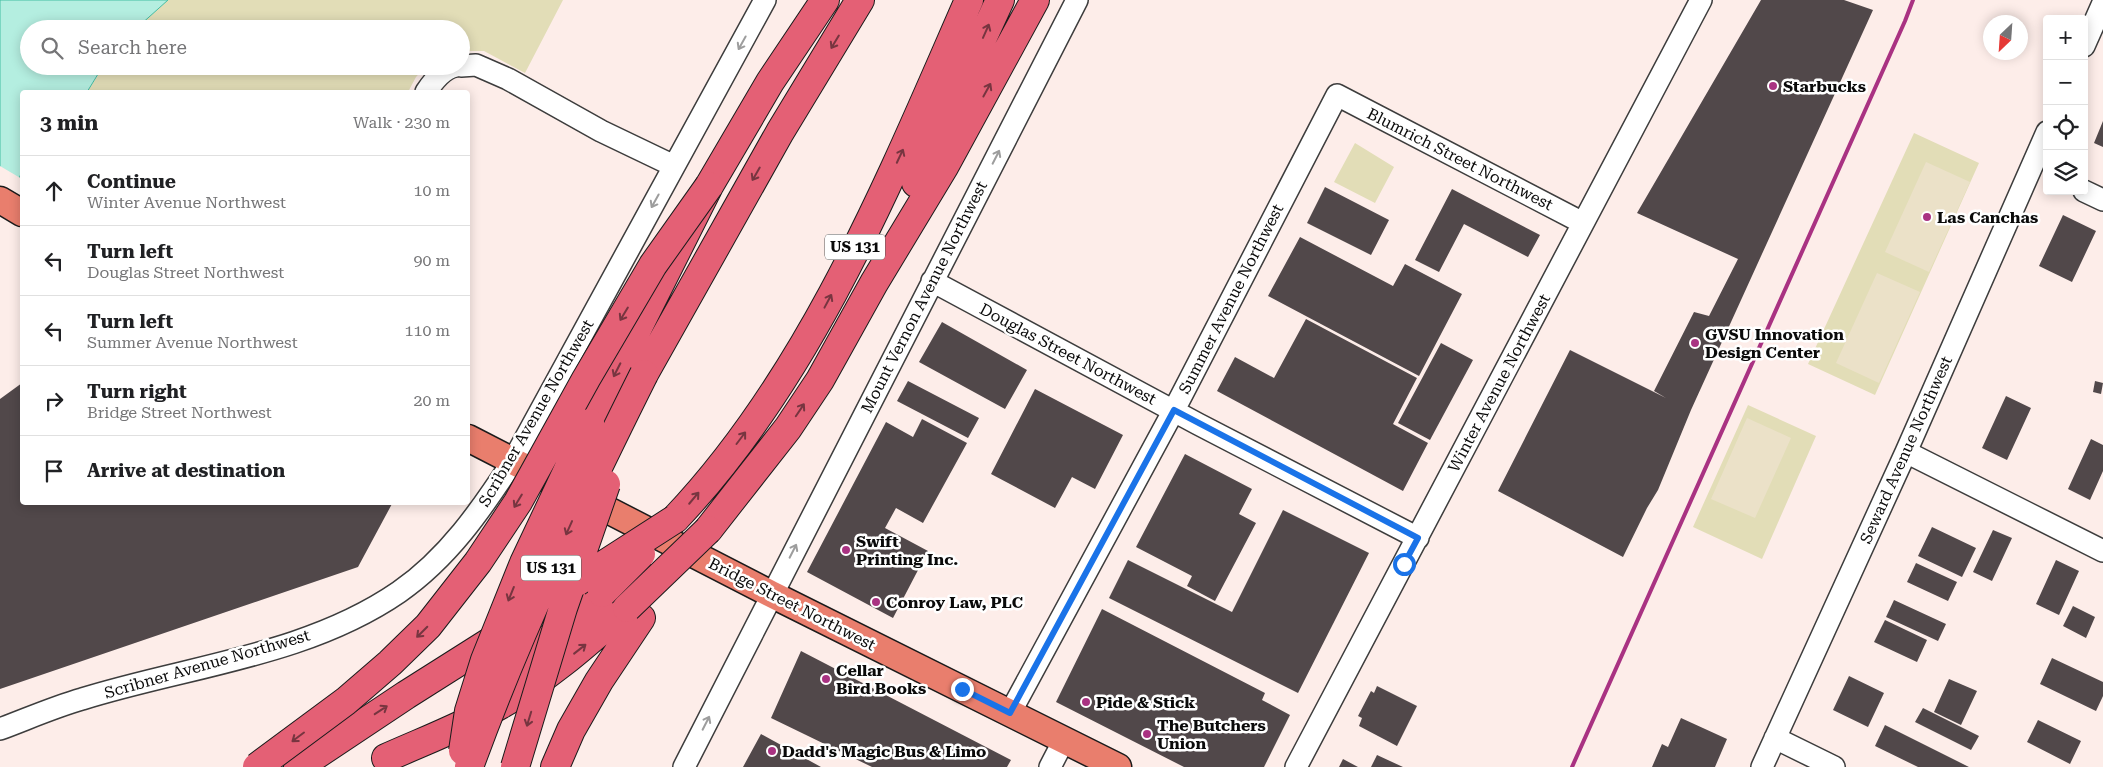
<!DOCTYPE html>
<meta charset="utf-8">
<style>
body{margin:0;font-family:"Roboto Serif",serif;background:#f2f2f2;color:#202124}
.controls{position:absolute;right:15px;top:15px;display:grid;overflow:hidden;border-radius:5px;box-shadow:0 2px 12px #0003}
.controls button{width:45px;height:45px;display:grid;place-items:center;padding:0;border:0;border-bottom:1px solid #e0e0e0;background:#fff;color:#202124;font:25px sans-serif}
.compass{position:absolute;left:1983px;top:15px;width:45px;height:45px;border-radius:50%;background:#fff;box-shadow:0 2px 12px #0003;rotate:205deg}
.stop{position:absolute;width:15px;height:15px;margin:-11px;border:4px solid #1a73e8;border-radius:50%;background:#fff}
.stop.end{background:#1a73e8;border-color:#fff;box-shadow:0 1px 5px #0008}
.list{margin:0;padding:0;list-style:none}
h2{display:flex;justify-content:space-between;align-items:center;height:65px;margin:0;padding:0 20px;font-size:21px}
h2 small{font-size:16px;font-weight:400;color:#757577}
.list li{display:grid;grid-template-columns:32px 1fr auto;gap:15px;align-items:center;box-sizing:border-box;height:70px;padding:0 20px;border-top:1px solid #e0e0e0}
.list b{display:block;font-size:19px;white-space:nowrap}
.list p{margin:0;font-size:16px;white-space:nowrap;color:#757577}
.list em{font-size:16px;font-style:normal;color:#757577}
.icon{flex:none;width:28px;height:28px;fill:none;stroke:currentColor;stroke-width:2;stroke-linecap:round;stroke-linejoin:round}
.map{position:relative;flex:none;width:2103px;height:767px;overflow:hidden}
.search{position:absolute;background:#fff;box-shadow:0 2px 12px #0003;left:20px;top:20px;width:450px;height:55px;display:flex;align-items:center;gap:12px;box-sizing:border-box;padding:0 18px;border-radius:28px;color:#757577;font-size:19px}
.panel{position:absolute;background:#fff;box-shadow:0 2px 12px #0003;left:20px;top:90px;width:450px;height:415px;border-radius:5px}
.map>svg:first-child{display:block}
.green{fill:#e2ddb7}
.pitch{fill:#ebe1c8}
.water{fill:#b4eee0;stroke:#43bda2}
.pier{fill:#fdede9}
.building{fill:#51484a}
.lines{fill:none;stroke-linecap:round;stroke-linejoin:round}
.minor-casing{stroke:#3d3d3d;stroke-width:24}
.major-casing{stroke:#1b1b1b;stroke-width:29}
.highway-casing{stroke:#1b1b1b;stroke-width:30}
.minor{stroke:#fff;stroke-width:21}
.major{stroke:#e97e6d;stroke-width:26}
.highway{stroke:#e46075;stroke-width:28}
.rail{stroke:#a93282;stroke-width:4}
.highway-bridge-casing{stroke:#1b1b1b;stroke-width:30;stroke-linecap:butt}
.highway-bridge{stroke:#e46075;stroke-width:28}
.oneway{stroke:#773540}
.oneway2{stroke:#9d9d9d}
.route{stroke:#1a73e8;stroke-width:6}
.poi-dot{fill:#a93282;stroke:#fff;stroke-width:2}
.labels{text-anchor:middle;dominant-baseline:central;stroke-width:5;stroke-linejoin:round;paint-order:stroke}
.shield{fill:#fff;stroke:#545454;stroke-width:1}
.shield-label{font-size:15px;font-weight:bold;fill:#0a0a0a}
.poi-label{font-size:16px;font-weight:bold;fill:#0a0a0a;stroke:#fff;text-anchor:start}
.street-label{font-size:16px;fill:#0a0a0a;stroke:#fff}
</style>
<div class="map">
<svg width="2103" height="767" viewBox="0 0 2103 767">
<rect width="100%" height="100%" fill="#fdede9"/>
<!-- green -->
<path class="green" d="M168 0H563L525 73 484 51H461V29H126L130 24 139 26Z
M104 66H426L416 77 408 92H87Z
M1914 133 1979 163 1875 395 1808 364Z
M1355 143 1394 167 1375 203 1334 182Z
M1748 405 1816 436 1762 559 1693 527Z"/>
<!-- pitch -->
<path class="pitch" d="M1926 162 1970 182 1929 272 1885 252Z
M1877 273 1920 292 1879 383 1836 363Z
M1747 418 1791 438 1755 518 1711 499Z"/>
<!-- water -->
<path class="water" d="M0 0H168L139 26 130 24 126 29H29V66H103L87 92H22V172L0 216Z"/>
<!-- pier -->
<path class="pier" d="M0 166 22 179 0 219Z"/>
<!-- building -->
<path class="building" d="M1761 0H1844L1873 10 1691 410 1658 490 1647 508 1623 557 1498 491 1570 350 1666 398 1654 391 1694 312 1709 316 1738 259 1637 213Z
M2103 121V147L2094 143Z
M1325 187 1389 220 1371 255 1307 223Z
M1452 189 1540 235 1528 257 1464 224 1439 272 1415 260Z
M2063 215 2096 231 2072 282 2039 266Z
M1300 237 1393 286 1405 264 1462 294 1419 376 1268 296Z
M1306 319 1417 378 1393 424 1428 443 1403 491 1217 391 1235 357 1274 378Z
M942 322 1027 370 1005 409 919 362Z
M1441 343 1473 360 1430 440 1398 423Z
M908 381 979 418 968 438 897 401Z
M2095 381 2103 383 2101 394 2093 392Z
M22 383V502H393L358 567 0 689V399Z
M1035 389 1123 435 1095 489 1072 477 1055 508 991 474Z
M2006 396 2031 408 2007 460 1982 448Z
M922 419 967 443 923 523 896 508 885 528 928 551 893 618 807 572 886 422 913 437Z
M2091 439 2103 445V471L2090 500 2068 489Z
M1185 454 1252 489 1239 514 1256 523 1215 601 1187 586 1192 576 1136 547Z
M1283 510 1369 553 1298 693 1109 598 1128 560 1232 612Z
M1932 527 1976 548 1962 577 1918 556Z
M1993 530 2012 538 1992 581 1973 572Z
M2056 560 2079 571 2059 615 2036 604Z
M1916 563 1957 582 1948 601 1907 582Z
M1894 600 1946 624 1938 641 1886 617Z
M2073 606 2095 617 2086 638 2063 626Z
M1102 609 1265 693 1262 700 1290 715 1264 767H1184L1056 702Z
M1885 620 1927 640 1917 662 1874 642Z
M801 651 1011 760 1007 767H872L771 718Z
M2052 658 2103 682V696L2096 711 2040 684Z
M1849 676 1884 693 1868 727 1833 710Z
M1949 679 1977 691 1961 725 1934 712Z
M1377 686 1417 706 1397 746 1359 726 1362 718 1358 716 1371 691 1374 693Z
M1923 708 1979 736 1971 750 1915 722Z
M1681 718 1727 739 1715 767H1652L1662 744 1668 747Z
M2038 720 2081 741 2070 764 2027 742Z
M1885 725 1969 767H1918L1875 746Z
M761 734 821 767H743Z
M1377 755 1403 767H1371Z
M1343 759 1358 767H1339Z"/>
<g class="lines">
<defs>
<path id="minor" d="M2084 46 2103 3
M461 66 476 65 508 79 601 131 674 166
M426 92C432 83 443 68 456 66
M2084 191 2103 200
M932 281 1198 424 1418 538
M1906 452 2103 551
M1010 713 1174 410 1337 95 1583 223
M0 729C27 719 54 707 82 699 187 666 306 656 399 592 448 558 481 510 513 461L765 0
M1775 738 1834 767
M684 767 1077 0
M1050 767 1064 740
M1296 767 1701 0
M1762 767 1906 452 2047 132"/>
<path id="major" d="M0 200 22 213
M468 438 771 594 1118 767"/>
<path id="highway" d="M916 183 1000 0
M644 374 780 132 860 0
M590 423 709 186 770 82 825 0
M675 519C811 376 891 178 969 0
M708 530 788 428 820 380 874 283 944 167 1035 0
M498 680 544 643 602 593
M386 758C424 741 464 726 500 705 547 679 587 643 627 608
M298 767 406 695 504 633
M555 767 571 730 599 681 641 618"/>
</defs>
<!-- minor casing -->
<use href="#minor" class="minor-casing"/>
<!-- major casing -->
<use href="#major" class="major-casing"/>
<!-- highway casing -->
<use href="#highway" class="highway-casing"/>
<!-- minor -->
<use href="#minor" class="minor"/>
<!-- major -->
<use href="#major" class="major"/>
<!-- highway -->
<use href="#highway" class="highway"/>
<!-- rail -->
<path class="rail" d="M1572 767 1905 21 1913 0"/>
<defs>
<path id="highway-bridge" d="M577 582 675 519
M602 593 641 554
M627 608 708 530
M463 751 469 711 485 660 524 563 590 423
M257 767 346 701 390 663 428 626 478 562 518 502 586 379 653 265 709 186
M469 767C518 632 580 502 644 374
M515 767 563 608 606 484"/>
</defs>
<!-- highway-bridge casing -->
<use href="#highway-bridge" class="highway-bridge-casing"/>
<!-- highway-bridge -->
<use href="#highway-bridge" class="highway-bridge"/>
</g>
<!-- one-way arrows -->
<defs><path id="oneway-shaft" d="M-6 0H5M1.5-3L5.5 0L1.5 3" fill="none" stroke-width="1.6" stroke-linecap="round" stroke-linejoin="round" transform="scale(1.25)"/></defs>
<g class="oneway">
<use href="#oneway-shaft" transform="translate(986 31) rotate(-66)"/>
<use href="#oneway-shaft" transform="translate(835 42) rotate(121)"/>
<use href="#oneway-shaft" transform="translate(987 90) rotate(-61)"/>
<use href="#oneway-shaft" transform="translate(900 156) rotate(-65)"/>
<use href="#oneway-shaft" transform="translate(756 174) rotate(120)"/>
<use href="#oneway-shaft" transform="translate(828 301) rotate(-62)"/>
<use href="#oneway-shaft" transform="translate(624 314) rotate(121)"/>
<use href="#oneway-shaft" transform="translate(617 370) rotate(117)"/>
<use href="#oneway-shaft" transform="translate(800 410) rotate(-56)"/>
<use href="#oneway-shaft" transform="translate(741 438) rotate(-53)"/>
<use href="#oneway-shaft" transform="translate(694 498) rotate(-50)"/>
<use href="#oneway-shaft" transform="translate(518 501) rotate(121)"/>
<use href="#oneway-shaft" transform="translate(569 528) rotate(114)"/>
<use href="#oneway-shaft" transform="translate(511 594) rotate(112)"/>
<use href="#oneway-shaft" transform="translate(422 632) rotate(135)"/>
<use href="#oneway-shaft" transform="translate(580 649) rotate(-38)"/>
<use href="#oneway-shaft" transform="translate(381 710) rotate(-33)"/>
<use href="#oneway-shaft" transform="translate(529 719) rotate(107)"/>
<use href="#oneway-shaft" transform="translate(298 737) rotate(143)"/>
</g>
<g class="oneway2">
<use href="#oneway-shaft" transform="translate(742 43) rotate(119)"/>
<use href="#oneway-shaft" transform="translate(996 157) rotate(-63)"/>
<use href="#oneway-shaft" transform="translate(655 201) rotate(119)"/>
<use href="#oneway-shaft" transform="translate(793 551) rotate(-63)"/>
<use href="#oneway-shaft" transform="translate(706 723) rotate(-63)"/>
</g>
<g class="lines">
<!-- route -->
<path class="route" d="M962 689 1010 713 1174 410 1418 538 1404 564"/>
</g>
<!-- markers -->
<g class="poi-dot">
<circle cx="1773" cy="86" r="5"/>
<circle cx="1927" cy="217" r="5"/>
<circle cx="1695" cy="343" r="5"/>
<circle cx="846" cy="550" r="5"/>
<circle cx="876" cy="602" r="5"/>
<circle cx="826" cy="679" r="5"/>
<circle cx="1086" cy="702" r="5"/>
<circle cx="1147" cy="734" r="5"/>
<circle cx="772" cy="751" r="5"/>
</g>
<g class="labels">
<!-- shield labels -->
<g class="shield">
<rect x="825" y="234.5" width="60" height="25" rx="4"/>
<rect x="521" y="555.5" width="60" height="25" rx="4"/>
</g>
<g class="shield-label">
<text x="855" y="247">US 131</text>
<text x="551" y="568">US 131</text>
</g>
<!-- poi labels -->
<g class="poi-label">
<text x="1783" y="86">Starbucks</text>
<text x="1937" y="217">Las Canchas</text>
<text x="1705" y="334">GVSU Innovation<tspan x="1705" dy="18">Design Center</tspan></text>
<text x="856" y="541">Swift<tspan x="856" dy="18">Printing Inc.</tspan></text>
<text x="886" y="602">Conroy Law, PLC</text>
<text x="836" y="670">Cellar<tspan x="836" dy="18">Bird Books</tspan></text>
<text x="1096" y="702">Pide &amp; Stick</text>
<text x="1157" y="725">The Butchers<tspan x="1157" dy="18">Union</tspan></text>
<text x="782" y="751">Dadd's Magic Bus &amp; Limo</text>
</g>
<!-- street labels -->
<g class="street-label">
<text transform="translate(1460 159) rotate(27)">Blumrich Street Northwest</text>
<text transform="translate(924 297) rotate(-63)">Mount Vernon Avenue Northwest</text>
<text transform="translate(1231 299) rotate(-63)">Summer Avenue Northwest</text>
<text transform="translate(1068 354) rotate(28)">Douglas Street Northwest</text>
<text transform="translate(1499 383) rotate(-62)">Winter Avenue Northwest</text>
<text transform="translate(536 413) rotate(-60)">Scribner Avenue Northwest</text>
<text transform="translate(1906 450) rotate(-66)">Seward Avenue Northwest</text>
<text transform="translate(792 604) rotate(27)">Bridge Street Northwest</text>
<text transform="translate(207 664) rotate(-16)">Scribner Avenue Northwest</text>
</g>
</g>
</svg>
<div class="controls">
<button>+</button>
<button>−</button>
<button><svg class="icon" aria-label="locate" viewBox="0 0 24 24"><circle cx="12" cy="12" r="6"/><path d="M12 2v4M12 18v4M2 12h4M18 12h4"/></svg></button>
<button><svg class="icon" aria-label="layers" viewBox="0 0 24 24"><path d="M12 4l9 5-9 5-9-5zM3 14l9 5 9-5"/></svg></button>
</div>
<svg class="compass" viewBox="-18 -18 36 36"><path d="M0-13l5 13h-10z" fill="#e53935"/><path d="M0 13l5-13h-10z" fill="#757577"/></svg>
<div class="stop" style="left:1404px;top:564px"></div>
<div class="stop end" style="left:962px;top:689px"></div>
<div class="search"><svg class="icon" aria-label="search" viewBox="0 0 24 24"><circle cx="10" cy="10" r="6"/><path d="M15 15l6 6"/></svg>Search here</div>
<section class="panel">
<h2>3 min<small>Walk · 230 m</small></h2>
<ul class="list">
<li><svg class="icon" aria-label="ahead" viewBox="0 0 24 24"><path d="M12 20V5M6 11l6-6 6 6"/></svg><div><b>Continue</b><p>Winter Avenue Northwest</p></div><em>10 m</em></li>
<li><svg class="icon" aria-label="left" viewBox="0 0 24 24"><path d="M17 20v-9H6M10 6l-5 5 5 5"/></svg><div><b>Turn left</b><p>Douglas Street Northwest</p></div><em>90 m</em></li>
<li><svg class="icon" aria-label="left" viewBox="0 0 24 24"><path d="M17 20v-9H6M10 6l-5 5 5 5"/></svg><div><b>Turn left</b><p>Summer Avenue Northwest</p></div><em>110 m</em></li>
<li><svg class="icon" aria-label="right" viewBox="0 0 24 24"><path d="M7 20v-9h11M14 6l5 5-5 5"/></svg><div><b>Turn right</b><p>Bridge Street Northwest</p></div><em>20 m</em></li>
<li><svg class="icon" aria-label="arrive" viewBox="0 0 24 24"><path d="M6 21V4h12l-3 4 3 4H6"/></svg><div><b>Arrive at destination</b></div></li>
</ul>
</section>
</div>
